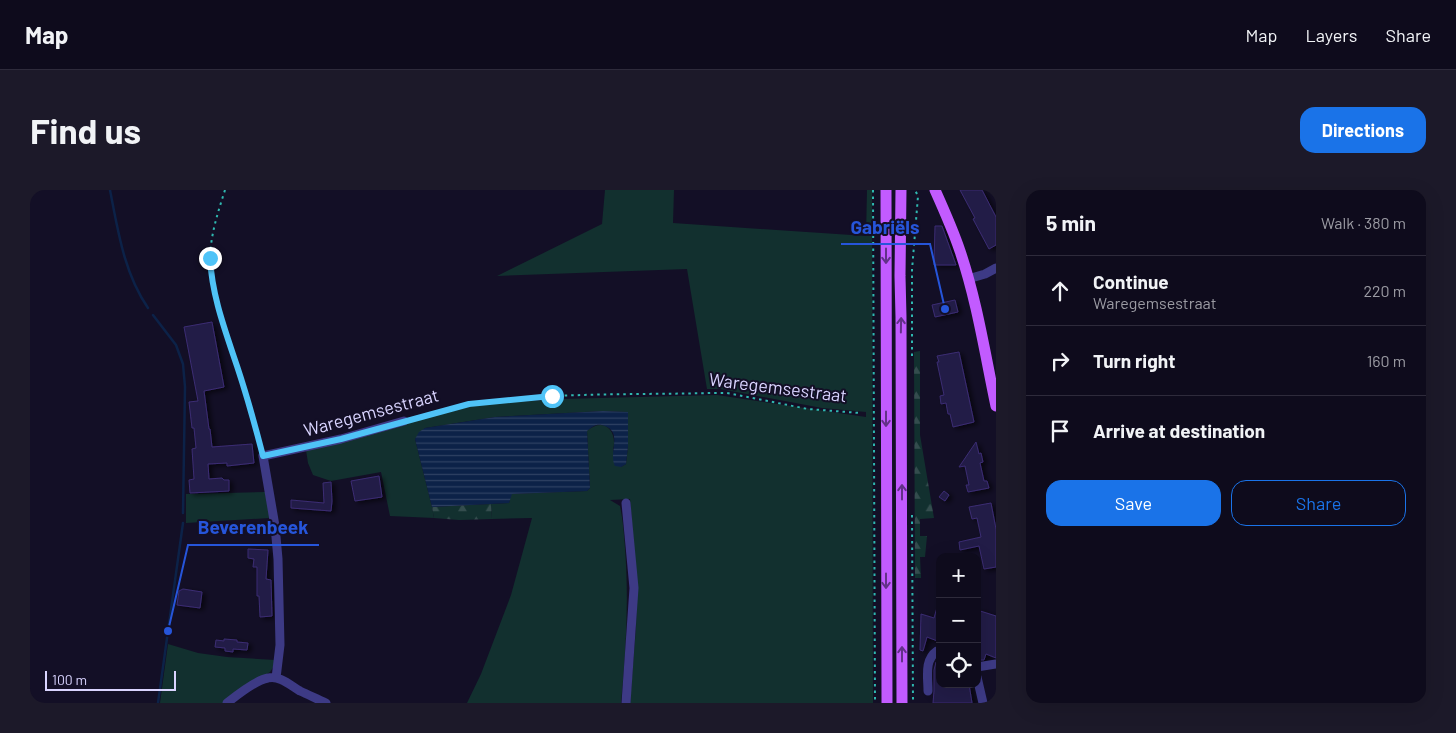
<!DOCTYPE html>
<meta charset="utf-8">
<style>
body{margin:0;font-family:Barlow,sans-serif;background:#1c1929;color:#f1f3f6}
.controls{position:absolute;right:15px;bottom:15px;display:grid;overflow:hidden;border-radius:10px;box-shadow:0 5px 20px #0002}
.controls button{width:45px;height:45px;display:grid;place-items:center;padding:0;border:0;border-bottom:1px solid #2e2b3b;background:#0e0b1c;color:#f1f3f6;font:25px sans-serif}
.scale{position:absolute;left:15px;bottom:12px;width:131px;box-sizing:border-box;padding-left:5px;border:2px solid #d9d4ff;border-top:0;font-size:14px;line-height:18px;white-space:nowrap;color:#d9d4ff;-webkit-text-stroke:4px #130f26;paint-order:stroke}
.stop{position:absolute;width:15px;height:15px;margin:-11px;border:4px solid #4fc3f7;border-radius:50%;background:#fff}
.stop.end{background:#4fc3f7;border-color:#fff;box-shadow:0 1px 5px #0008}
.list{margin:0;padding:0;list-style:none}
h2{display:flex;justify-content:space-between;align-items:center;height:65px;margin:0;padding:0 20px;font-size:21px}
h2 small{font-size:16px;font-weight:400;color:#9b9ba3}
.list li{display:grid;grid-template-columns:32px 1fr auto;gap:15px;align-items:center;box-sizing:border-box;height:70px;padding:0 20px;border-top:1px solid #2e2b3b}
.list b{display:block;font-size:19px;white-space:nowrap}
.list p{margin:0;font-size:16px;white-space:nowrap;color:#9b9ba3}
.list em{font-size:16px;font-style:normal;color:#9b9ba3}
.actions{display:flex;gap:10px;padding:15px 20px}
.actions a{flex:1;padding:11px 0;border:1px solid #1a73e8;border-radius:15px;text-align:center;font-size:18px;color:#1a73e8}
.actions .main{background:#1a73e8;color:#fff}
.icon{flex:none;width:28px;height:28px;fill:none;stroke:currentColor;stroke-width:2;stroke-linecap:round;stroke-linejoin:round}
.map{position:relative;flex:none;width:966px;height:513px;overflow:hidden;border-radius:15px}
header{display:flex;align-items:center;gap:30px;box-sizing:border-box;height:70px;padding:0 25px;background:#0e0b1c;border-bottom:1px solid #2e2b3b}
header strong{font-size:24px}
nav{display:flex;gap:28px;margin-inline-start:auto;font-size:18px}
.intro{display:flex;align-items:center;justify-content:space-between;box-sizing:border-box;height:120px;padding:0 30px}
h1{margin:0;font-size:35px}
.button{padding:12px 22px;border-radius:15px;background:#1a73e8;color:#fff;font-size:18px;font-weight:700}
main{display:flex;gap:30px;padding:0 30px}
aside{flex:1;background:#0e0b1c;border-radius:15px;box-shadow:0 5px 20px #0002}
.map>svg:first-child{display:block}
.grass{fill:#12302f}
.forest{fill:url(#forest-firs)}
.water{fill:url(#water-rules)}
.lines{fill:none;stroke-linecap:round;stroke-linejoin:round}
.stream{stroke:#0c2248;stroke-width:2.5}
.building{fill:#241b47;stroke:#3b2d73;filter:url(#shadow)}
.path{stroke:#2fb8b0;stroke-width:2;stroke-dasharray:2.5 4;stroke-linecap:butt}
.minor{stroke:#3d3a85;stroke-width:9}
.major{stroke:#c25bff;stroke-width:11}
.oneway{stroke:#623188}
.route{stroke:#4fc3f7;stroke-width:6}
.labels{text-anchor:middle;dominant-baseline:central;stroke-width:4;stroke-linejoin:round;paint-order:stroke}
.street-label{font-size:18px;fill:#d9d4ff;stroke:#130f26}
.leader{fill:none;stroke:#2655da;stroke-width:2}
.callout-dot{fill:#2655da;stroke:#130f26;stroke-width:2}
.callout-label{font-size:19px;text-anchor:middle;font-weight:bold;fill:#2655da;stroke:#130f26;stroke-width:4;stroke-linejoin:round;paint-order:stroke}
</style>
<header>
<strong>Map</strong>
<nav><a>Map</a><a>Layers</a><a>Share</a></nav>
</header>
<div class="intro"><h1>Find us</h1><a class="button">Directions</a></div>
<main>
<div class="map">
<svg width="966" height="513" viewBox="0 0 966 513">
<defs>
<pattern id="forest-firs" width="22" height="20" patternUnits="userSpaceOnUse" patternTransform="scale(1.25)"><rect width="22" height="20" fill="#12302f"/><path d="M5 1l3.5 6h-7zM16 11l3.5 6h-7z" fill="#344d4e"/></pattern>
<pattern id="water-rules" width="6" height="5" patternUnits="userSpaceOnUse" patternTransform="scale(1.25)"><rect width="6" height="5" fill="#0c2248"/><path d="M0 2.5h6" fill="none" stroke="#2f4163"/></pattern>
<filter id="shadow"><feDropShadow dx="3.5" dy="2" stdDeviation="2.5" flood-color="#0009"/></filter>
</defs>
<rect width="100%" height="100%" fill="#130f26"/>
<!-- grass -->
<path class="grass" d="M575 0H644L643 33 836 46 837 0H842L843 513H600L606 437 607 394 600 309 580 310 590 316C593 330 594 344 595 358 599 411 596 461 591 513H437L451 484 481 405 502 328 462 329 461 314 479 313 481 304 557 301 560 298 557 241C574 226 588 241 583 260L591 277 596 274 598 256 597 222 572 221 465 227 395 238 385 249 402 317 404 328 360 326 351 282 301 291 283 285 278 273 276 260 331 247 391 228 452 214 532 209 687 205 836 227V222L792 218 690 199H677L657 79 467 86 572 34Z
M235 302 240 328 156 333V304Z
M138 454 168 463 197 467 245 470 246 473 240 482 193 513H130Z"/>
<!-- forest -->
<path class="forest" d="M890 161V245L904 328 890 329V346H897L895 367H890L891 388H885L884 162Z
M461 314 462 329 429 330 404 328 402 317Z"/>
<!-- water -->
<path class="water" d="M573 221 598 222V256L596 274 591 277 585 276C578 263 593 243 575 236 567 233 563 236 557 241L560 298 557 301 482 304 479 313 402 317 385 249 389 242 395 238 465 227Z"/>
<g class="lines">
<!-- stream -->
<path class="stream" d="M80 0C88 41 94 83 118 118
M123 125 146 155 153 174 155 197 153 323
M128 513 153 333"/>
</g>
<!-- building -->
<path class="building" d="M930 0H952L966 27V55L959 59 943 29 945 28Z
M905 36H912L926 75H904Z
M925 110 928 122 905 127 902 115Z
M182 132 194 197 174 201 179 239H180L182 257 222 254 224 273 197 276V273L178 274 179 289 192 288 194 290H199V301L160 303 159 290 164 289 162 259 166 258 164 238H162L159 212 168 211 154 137Z
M929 162 944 232 923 237 920 224H918L916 213 911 214 910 206 914 205 907 172H909L907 166Z
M946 252 949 264 951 263 953 272 950 273 954 291H957L959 298 938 302 936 295H939L935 276 929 277Z
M349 286 352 307 325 311 321 291Z
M301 292 302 311 301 321 261 318V310L294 313 293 293Z
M914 301 919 305 915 311 909 307Z
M961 313 966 339V377L954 379 949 356 930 360 929 352 951 347 947 328 942 329 939 317Z
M218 359 238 360 236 389 241 390 242 426 230 427 229 406H227V377H223L224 369 218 368Z
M153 399 172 402 170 418 147 415 149 401Z
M908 414H910V452L897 447 893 461 890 460 891 424 904 428Z
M947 420 966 426V468L956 464 954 470H947Z
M194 449 207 450V452L218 453 217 460 203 459V462L195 461V458L185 457 186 450 194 451Z
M910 468V494H939L942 513H903L904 501V480L906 472Z"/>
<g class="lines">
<!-- path -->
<path class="path" d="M195 0C188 22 181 43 180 67 179 103 194 137 205 171 215 200 224 229 231 258
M843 0 845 513
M882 166V80L888 6 885 0
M381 229C401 224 421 217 441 214 520 202 602 205 682 203H697L778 219 830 223
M882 325 883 513"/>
<!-- minor -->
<path class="minor" d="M938 89 955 84 966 78
M947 477 966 474
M947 487 953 513
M246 488 250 455 248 369 245 336 233 266 311 249 374 231
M898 501C898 487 894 470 907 461L910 462
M197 513C207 505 226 490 238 488 250 485 261 496 270 501 279 505 287 509 296 513
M596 513 604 398 596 313"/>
<!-- major -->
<path class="major" d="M856 0 857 513
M871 0 870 86 871 127 872 513
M905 0C914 20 923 40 930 61 947 111 955 164 966 216"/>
</g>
<!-- one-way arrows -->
<defs><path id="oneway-shaft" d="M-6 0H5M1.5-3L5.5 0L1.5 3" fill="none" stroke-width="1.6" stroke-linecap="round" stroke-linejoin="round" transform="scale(1.25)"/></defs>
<g class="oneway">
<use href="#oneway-shaft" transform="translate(856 66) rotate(90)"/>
<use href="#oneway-shaft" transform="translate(871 135) rotate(-89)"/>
<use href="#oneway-shaft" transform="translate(856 229) rotate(90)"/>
<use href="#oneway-shaft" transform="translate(872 302) rotate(-90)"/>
<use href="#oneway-shaft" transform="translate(856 391) rotate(90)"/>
<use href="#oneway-shaft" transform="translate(872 464) rotate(-90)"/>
</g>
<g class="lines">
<!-- route -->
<path class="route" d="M180 68C182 106 195 140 207 176 217 206 225 235 233 266L311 249 439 214 522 206"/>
</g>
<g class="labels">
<!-- street labels -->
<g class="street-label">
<text transform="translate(748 197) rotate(7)">Waregemsestraat</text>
<text transform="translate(341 222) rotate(-15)">Waregemsestraat</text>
</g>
</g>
<!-- callouts -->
<path class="leader" d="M915 119L900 54H811M138 441L158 355H289"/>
<g class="callout-dot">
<circle cx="915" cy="119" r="5"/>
<circle cx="138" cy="441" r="5"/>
</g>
<g class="callout-label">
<text x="855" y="44">Gabriëls</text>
<text x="223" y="344">Beverenbeek</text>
</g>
</svg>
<div class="controls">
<button>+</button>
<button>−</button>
<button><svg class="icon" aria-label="locate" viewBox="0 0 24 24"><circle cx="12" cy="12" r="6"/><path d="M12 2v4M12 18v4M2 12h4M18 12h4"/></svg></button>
</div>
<div class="scale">100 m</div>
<div class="stop" style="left:522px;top:206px"></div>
<div class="stop end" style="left:180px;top:68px"></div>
</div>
<aside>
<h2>5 min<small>Walk · 380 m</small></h2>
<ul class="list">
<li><svg class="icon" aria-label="ahead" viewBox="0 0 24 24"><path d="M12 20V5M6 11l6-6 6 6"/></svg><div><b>Continue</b><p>Waregemsestraat</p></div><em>220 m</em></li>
<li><svg class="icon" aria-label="right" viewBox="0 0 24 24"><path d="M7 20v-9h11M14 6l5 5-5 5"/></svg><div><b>Turn right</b></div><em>160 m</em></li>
<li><svg class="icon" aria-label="arrive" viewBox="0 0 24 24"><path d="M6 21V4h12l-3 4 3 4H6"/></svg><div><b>Arrive at destination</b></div></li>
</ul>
<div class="actions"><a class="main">Save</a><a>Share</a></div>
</aside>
</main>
